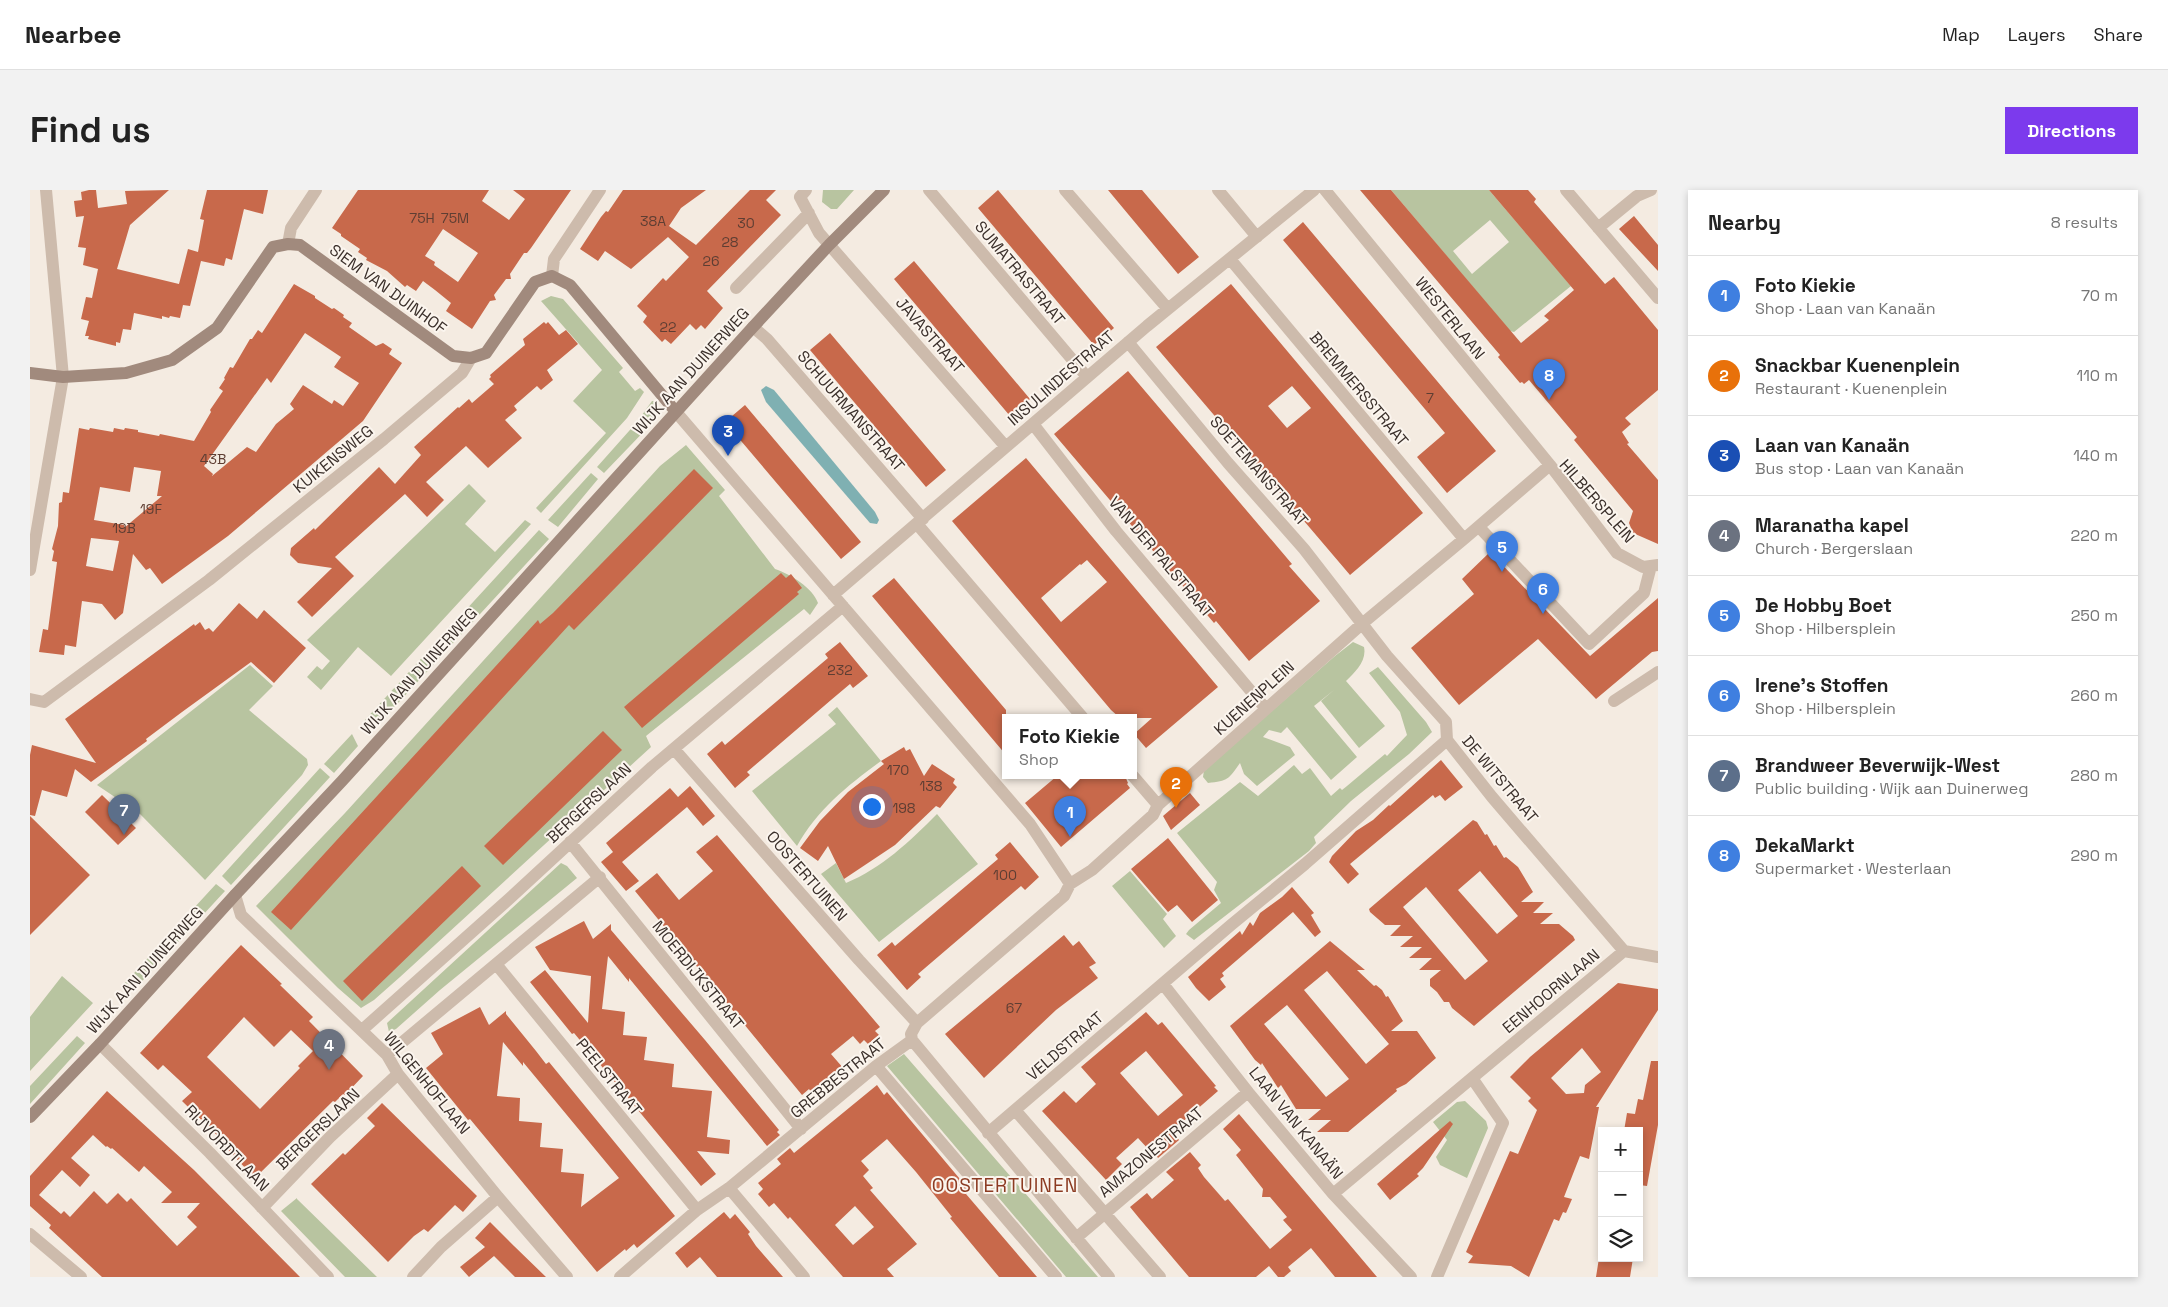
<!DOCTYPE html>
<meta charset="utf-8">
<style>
body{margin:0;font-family:"Space Grotesk",sans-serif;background:#f2f2f2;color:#222}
.controls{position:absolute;right:15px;bottom:15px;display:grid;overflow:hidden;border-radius:0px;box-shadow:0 2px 8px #0003}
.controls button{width:45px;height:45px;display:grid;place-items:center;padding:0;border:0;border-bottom:1px solid #e0e0e0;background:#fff;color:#222;font:25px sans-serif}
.you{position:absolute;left:841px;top:616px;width:18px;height:18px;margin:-12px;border:4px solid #fff;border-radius:50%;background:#1a73e8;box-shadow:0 0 0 8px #1a73e833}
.badge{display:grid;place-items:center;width:32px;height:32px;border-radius:50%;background:#7c3aed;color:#fff;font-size:16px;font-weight:700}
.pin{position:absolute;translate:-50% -41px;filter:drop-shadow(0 1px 2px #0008)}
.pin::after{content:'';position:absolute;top:26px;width:18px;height:15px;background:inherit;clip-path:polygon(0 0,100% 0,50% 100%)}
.popup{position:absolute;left:972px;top:524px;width:135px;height:65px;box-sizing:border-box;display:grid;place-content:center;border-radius:0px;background:#fff;filter:drop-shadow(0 1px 4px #0005);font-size:16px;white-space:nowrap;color:#767676}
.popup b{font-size:19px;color:#222}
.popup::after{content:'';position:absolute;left:50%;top:100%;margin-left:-10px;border:10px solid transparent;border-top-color:#fff}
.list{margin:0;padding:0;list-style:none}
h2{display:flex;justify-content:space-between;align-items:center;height:65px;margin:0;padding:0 20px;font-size:21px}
h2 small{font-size:16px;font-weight:400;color:#767676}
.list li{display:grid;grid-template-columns:32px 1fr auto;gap:15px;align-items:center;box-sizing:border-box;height:80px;padding:0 20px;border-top:1px solid #e0e0e0}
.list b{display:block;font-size:19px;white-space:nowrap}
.list p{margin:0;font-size:16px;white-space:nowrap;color:#767676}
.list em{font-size:16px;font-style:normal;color:#767676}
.icon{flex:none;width:28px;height:28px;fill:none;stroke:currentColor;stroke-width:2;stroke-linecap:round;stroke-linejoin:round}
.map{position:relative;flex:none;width:1628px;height:1087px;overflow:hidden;border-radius:0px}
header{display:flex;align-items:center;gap:30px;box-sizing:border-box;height:70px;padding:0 25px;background:#fff;border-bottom:1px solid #e0e0e0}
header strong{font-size:24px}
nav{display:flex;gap:28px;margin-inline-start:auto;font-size:18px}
.intro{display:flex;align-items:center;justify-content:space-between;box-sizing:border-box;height:120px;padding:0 30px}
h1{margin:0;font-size:35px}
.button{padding:12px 22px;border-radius:0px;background:#7c3aed;color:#fff;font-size:18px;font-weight:700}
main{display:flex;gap:30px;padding:0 30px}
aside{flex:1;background:#fff;border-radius:0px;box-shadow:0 2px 8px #0003}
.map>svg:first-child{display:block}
.green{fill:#b8c4a0;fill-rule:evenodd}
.water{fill:#7fb0b2}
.building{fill:#c8694b;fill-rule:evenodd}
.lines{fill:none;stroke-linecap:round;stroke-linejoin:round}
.street{stroke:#cdbbac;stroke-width:12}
.secondary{stroke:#a18a7d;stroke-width:12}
.labels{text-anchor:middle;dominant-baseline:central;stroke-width:4;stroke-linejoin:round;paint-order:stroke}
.number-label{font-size:14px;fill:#5e3e33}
.street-label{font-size:16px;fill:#3b302b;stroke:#fbf5ee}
.quarter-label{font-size:19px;letter-spacing:1px;fill:#8c3b22;stroke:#fbf5ee}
</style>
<header>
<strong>Nearbee</strong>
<nav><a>Map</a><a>Layers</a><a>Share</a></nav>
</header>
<div class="intro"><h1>Find us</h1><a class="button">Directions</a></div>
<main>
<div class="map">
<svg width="1628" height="1087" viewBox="0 0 1628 1087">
<rect width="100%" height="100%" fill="#f4ebe1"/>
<!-- green -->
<path class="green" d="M793 0H824L807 19H801L792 12Z
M1361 0H1459L1541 96 1484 142 1480 141ZM1460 30 1479 52 1442 84 1423 61Z
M521 106 533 109 593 178 589 182 605 201 610 198 614 202 597 228 511 323 506 318 576 243 543 211 572 180 511 111Z
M622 211H624C630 217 628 225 624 231L574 283 567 277 607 232Z
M656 255 695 300 689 306 745 379C760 384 783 398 788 413L780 425 774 419 616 546 621 557 370 787 344 810 331 818 308 798 226 716 315 623 630 276Z
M561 283 568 289 528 337 518 330Z
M439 294 456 311 435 334 465 362 495 330 501 334 361 486 328 457 291 500 277 487 287 476 292 480 300 471 277 450Z
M509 340 519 349 346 537 333 532Z
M1323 452 1334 457C1337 471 1325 482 1316 491L1355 536 1329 558 1291 511 1304 500 1284 516 1327 567 1301 590 1257 537 1251 543 1239 540 1233 547 1260 557 1265 565 1227 596 1214 584 1210 573C1199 589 1198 591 1178 593L1173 587 1174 580 1305 466Z
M220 475 243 496 219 520 277 569 278 575 272 585 175 690 110 624 67 595Z
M1348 477 1396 532 1402 542 1379 564 1321 611 1284 647 1286 653 1279 661 1164 750 1156 744 1159 740 1191 713 1184 700 1187 692 1147 643 1210 592 1228 606 1264 575 1272 584 1280 578 1301 606 1310 598 1312 600 1317 596 1355 564 1357 566 1377 545 1370 522 1339 483Z
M807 517 851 571C818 595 787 620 767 656L722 601 806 534 798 525Z
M322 544 328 556 304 583 294 574Z
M290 578 300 587 201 695 192 686Z
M907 624 948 674 849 752 791 684 806 673 816 693C852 678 879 652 907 624Z
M531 673 537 676 547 688 410 800 366 839 359 842 357 833Z
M1100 681 1137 724 1133 729 1146 746 1134 758 1082 696Z
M186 694 195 701 102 802 94 794Z
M32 786 63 813 0 881V827Z
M47 846 55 853 0 914V896Z
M874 864 1068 1087H1036L857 876Z
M1435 911 1456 931 1458 938 1437 988 1410 975 1406 967 1417 950 1403 932 1427 912Z
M267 1008V1009L347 1087H315L251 1021Z"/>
<!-- water -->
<path class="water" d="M736 196 744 200 845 322 849 330 847 334 840 333 736 212 731 200Z"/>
<!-- building -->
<path class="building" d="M59 0H66L68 18 97 14 95 1 139 0 100 35 87 79 149 94 158 59 168 62 174 30 170 29 177 0H238L233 24 214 19 202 70 196 68 194 76 171 71 160 116 153 115 150 128 140 126 139 128 132 126V129L104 123 101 140 93 139 90 153 86 152V156L58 149 59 146H55L59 131 51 129 56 107 62 108 68 79 53 75 56 58 48 57 54 26 46 27 44 11 52 10 51 2Z
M328 0H459L452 11 479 30 495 9 483 0H541L501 58 497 63H494L480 84 481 89H476L464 105 466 110 460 111 442 139 416 121 421 113 405 100 393 91 386 101 377 95 375 97 357 81 336 70 337 68 328 62 330 59 311 46V44L302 38ZM413 39 448 63 428 92 404 75 405 72 395 66Z
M593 0H676L651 18 639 36 666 55 720 0H746L736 10 751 25 677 101 693 118 675 139 671 135 666 140 660 134 641 154 635 149 632 152 613 132 617 126 607 116 633 88 636 91 659 67 638 47 601 79 575 61 568 71 550 59 571 27 576 21 578 22Z
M968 0 1084 138 1064 155 948 18Z
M1078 0H1112L1169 67 1148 84Z
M1330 0H1361L1491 153 1519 130 1514 126 1544 100 1459 0H1498L1506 9 1504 12 1575 94 1584 87 1628 140V200L1595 228 1601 234 1592 242 1599 253 1597 254 1628 290V354L1603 343 1599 333 1603 321 1544 250 1547 247 1499 190 1494 194 1492 192 1490 193 1468 167 1470 165Z
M1604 26 1628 55V81L1589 39Z
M1273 32 1466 261 1417 303 1387 267 1415 243 1253 50Z
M884 71 1000 209 980 226 864 89Z
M264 94 285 106V108L302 119 304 118 314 125 313 127 322 133 319 137 346 156 353 153 362 159 359 164 372 173 333 231 198 346 132 394 120 378 116 380 103 364 93 423 85 430 72 414 52 411 46 457 35 455 34 465 9 462 13 439 18 440 24 395 27 372 22 371 24 361 22 359 28 336 29 313 32 312 33 302 39 303 49 238 59 240 60 238 83 242 84 238 94 240 95 238 108 240V242L129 246 130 244 164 251 181 222 180 220 193 201 189 198 195 189 194 188 200 177 203 178 220 149H222L228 140 232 143ZM275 143 311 167 304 177 329 193 313 216 304 210 302 214 273 195 260 214 264 219 246 234 226 262 217 257 182 286 183 284 174 276 237 188 241 193ZM104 277 131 281 127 306H132L94 338V335L64 330 70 297 100 302ZM61 348 89 351 83 381 56 376Z
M1201 94 1393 323 1320 385 1126 157ZM1262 196 1281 218 1257 238 1238 216Z
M514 132 516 134 518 132 529 145 536 140 548 154 517 180 523 190 511 200 507 196 484 216 487 220 475 230 492 248 458 278 436 256 396 292 414 310 397 327 375 304 305 367 324 386 282 427 267 412 302 378 268 373 260 365 261 358 284 338 285 340 349 277 365 294 391 265 384 257 428 217 429 218 439 209 442 213 464 194 459 189 461 187 460 185 495 155 493 149Z
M800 143 916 280 896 297 780 160Z
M1098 181 1262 374 1259 376 1290 411 1219 471 1186 431 1184 433 1024 244Z
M715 215 831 352 811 369 695 232Z
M996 268 1188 497 1116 558 1104 544 1122 528H1090L1081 520 922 331ZM1057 370 1077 392 1031 432 1011 408 1050 374 1051 375Z
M664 279 683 298 544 440 539 435 261 740 241 722 508 430 510 434 523 423Z
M1460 362 1560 466 1628 408V461L1622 462 1566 509 1508 449 1429 515 1381 458 1444 404 1432 389Z
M751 383 756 388 761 384 772 398 767 402 769 404 612 538 594 517Z
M864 388 976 520V565L842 406Z
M209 413 227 429 234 420 276 458 244 493 221 472 152 522 116 549 117 551 61 592 45 579 37 607 12 600 5 626 0 625V565L2 555 66 573 35 529 164 434 165 436 170 432 175 440 179 438 183 442Z
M810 452 838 486 823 498 820 494 801 510 717 582 720 585 705 598 677 564 692 551 695 555 798 468 795 464Z
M573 541 592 560 473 675 454 656Z
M874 557 876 561 880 559 894 586 902 574 925 589 923 593 927 597 910 618 906 616 865 655 814 689 798 656 788 671 770 658 790 631 818 602 854 574 851 571Z
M1411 570 1433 597 1415 611 1410 605 1405 608 1403 605 1320 674 1329 684 1318 694 1299 672 1302 666 1326 641 1343 630 1359 615 1360 616Z
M1027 586H1095L1098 593 1097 594 1100 598 1031 657 995 613Z
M660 596 685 626 673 636 657 617 592 672 609 691 596 701 571 672 583 662 576 653 640 598 648 607Z
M1160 603 1170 615 1141 640 1133 626Z
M72 605 106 638 88 655 55 622Z
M0 626 60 685 0 745Z
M1443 630 1447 632 1455 645 1457 644 1464 656 1466 655 1474 668 1476 667 1488 677 1503 702 1491 712H1514L1503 723H1523L1510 734H1529L1543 746 1545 750 1444 836 1422 818 1419 812H1414L1407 802 1400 796V789L1411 780H1389L1402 768H1379L1392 757H1370L1383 746H1360L1371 735H1355L1340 722 1339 719ZM1450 681 1488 726 1467 744 1428 700ZM1396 697 1458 771 1435 790 1373 717Z
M687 645 850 837 845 841 849 845 838 854 834 850 830 854 823 846 801 864 814 879 783 905 779 899 772 905 605 701 627 683 649 710 683 681 666 662Z
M1138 648 1188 710 1162 732 1147 715 1138 722 1101 679Z
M980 652 1009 687 995 700 991 696 888 784 891 787 877 800 847 765 862 752 865 756 968 669 965 665Z
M432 676 451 696 332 811 313 791Z
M1262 697 1284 723 1281 725 1291 742 1285 747 1263 722 1192 783 1194 786 1190 789 1196 797 1179 811 1166 798 1158 787 1210 741 1212 745 1220 732 1223 736 1230 723 1252 707Z
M554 731 563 749 581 734V740L675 850 749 940 747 942 750 945 737 956 599 788V792L578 766 572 819 595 822 593 845 617 847 614 870 644 874 642 897 682 901 677 947 700 950 699 964 667 961 686 984 671 996 544 843 542 844 500 792 515 780 558 833 561 786 520 780 505 757Z
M1034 745 1043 756 1049 751 1059 764 1066 773 1059 777 1068 788 1026 820 954 888 915 844Z
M1300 751 1335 780H1327L1344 796 1346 795 1352 800 1356 807 1358 806 1373 831 1361 841H1387L1406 868 1376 894 1366 899 1367 901 1318 942H1287L1301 930H1278L1291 919H1266L1251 895 1248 898 1232 873 1231 875 1225 870 1200 836ZM1297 781 1359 854 1336 874 1274 800ZM1257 815 1319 889 1296 907 1234 834Z
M211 755 252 794 250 795 283 827 279 831 333 886 315 905 313 904 305 912 303 911 225 988 193 955 195 953 152 911 162 902 133 875 128 880 110 863ZM214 827 244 857 261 840 283 861 268 876 270 878 230 919 177 867Z
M1588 793 1628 799V820L1566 917H1569L1559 969 1550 966 1534 1007 1542 1009 1536 1023 1533 1022 1529 1031 1524 1029 1499 1087 1481 1076 1438 1073 1443 1066 1436 1062 1480 961 1488 964 1507 920 1498 911 1501 908 1480 887 1500 867ZM1552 858 1571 882 1555 895 1554 903 1536 904 1521 888Z
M450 817 459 835 476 821V824L506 861 516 874 519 872 645 1026 607 1058 604 1054 596 1061 595 1059 567 1082 440 929 438 930 396 878 413 864 401 843ZM473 852 493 876V872L589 988 551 1017 554 984 531 982 533 959 510 957 512 933 489 931 490 908 467 906Z
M1116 822 1128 835 1132 832 1186 896 1184 897 1188 901 1142 941 1149 950 1128 968 1121 958 1119 960 1108 948 1086 968 1092 974 1076 990 1012 921 1034 901 1046 913 1066 894 1051 877ZM1116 861 1153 905 1128 926 1090 883Z
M1621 871H1628V935L1617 996 1609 995V941H1594L1597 923 1605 924 1608 909 1613 910Z
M847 895 854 905 857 902 882 932 940 1001 936 1004 1007 1087H969L920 1028 922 1027 886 982 857 949 831 971 839 980 833 986 843 998 840 1000 887 1054 857 1079 864 1087H813L760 1027 758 1029 744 1013 739 1017 728 1004 733 999 728 993 751 974 747 969 760 958 764 963ZM825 1016 844 1037 823 1055 805 1035Z
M77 901 164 980 270 1087H72L19 1038 21 1035 0 1016V986ZM63 945 76 957 77 956 81 959 82 958 109 982 114 976 142 1002 131 1013H170L157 1027 167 1037 147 1056 101 1008 97 1012 88 1003 77 1014 64 1001 40 1027 34 1021 31 1024 9 1005 32 980 50 997 60 985 41 968Z
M352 913 447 1006 433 1022 425 1015 398 1042 394 1039 384 1046 358 1072 281 994 313 963 315 965 345 936 337 928Z
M1209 924 1292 1022 1347 1087H1305L1281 1058 1258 1077 1261 1081 1254 1087H1248L1239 1076 1226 1087H1159L1109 1028 1100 1017 1117 1003 1122 1009 1144 990 1136 982 1160 962 1171 975 1168 978 1174 987 1195 1011 1198 1009 1240 1059 1262 1040 1253 1030 1257 1027 1240 1007H1232L1233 999 1206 965 1211 960 1193 939Z
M1420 931 1423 934 1393 978 1387 984 1389 986 1360 1010 1347 994Z
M694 1022 700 1029 705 1024 720 1042 718 1044 726 1056 753 1087H687L670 1067 657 1078 645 1063Z
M460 1032 484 1056 516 1087H485L464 1066 439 1087 430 1077 455 1057 445 1048Z
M1569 1068H1603L1600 1087H1566Z"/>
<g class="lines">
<!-- street -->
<path class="street" d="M776 0 770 7 789 43 976 257
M899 0 1057 187
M1035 0 1138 119
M1188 0 1227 47
M1295 0 1520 275
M1536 0 1628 108
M1568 38 1607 6 1621 0
M258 54 261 38 286 0
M1200 69 1434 349
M522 86 524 69 570 0
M706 98 779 23
M723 137 737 149 893 329
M1098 152 1198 273 1274 359 1357 466 1416 532 1417 550 1462 607 1594 761
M646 222 1000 634 1040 694 1034 706 887 833 881 844 882 850
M1003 234 1086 341 1236 519
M887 334 1053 528
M1449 337 1559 454 1614 403 1621 376
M0 380 33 187 16 0
M803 405 1117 136 1284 0
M0 509 14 512 179 390 354 249 432 183 441 168
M1584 511 1628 482
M644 559 829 770 887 833
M1103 586 1128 615
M540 652 771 939
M1040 694 1062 680 1123 625 1128 615 1333 433 1434 349 1520 275 1587 363 1613 377 1628 375
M205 705 211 725 357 865 368 884 468 1007 537 1087
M466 774 667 1020
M1133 794 1218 902 1303 1004 1381 1087
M332 840 479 709 622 577 813 416
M882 850 1079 1087
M70 854 180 963 298 1087
M357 865 570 687
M846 876 1026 1087
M985 920 1130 1087
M958 943 1201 735 1275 674 1417 550
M699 998 774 1087
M1303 1004 1594 761 1628 767
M232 1018 300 947 368 884
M0 1044 51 1087
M1046 1048 1218 902
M383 1087 411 1057 468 1007
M590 1087 667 1020 699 998 846 876 882 850
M1407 1087 1473 933 1442 888"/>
<!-- secondary -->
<path class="secondary" d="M0 183 33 187 96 183 142 170 187 138 243 57 258 54 270 55 423 166 441 168 456 163 505 92 522 86 540 95 646 222
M0 927 70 854 205 705 312 591 723 137 799 55 854 0"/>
</g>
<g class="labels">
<!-- number labels -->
<g class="number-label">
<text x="392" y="28">75H</text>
<text x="425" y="28">75M</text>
<text x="623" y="31">38A</text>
<text x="716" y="33">30</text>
<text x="700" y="52">28</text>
<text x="681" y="71">26</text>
<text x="638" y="137">22</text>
<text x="1400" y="208">7</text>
<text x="183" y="269">43B</text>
<text x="121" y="319">19F</text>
<text x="94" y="338">19B</text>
<text x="810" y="480">232</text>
<text x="868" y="580">170</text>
<text x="901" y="596">138</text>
<text x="874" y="618">198</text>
<text x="975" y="685">100</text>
<text x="984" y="818">67</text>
</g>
<!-- street labels -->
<g class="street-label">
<text transform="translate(990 83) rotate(50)">SUMATRASTRAAT</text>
<text transform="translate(358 99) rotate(36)">SIEM VAN DUINHOF</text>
<text transform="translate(1420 128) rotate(51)">WESTERLAAN</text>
<text transform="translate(900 145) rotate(49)">JAVASTRAAT</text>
<text transform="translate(661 181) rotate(-48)">WIJK AAN DUINERWEG</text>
<text transform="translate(1031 188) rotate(-41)">INSULINDESTRAAT</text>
<text transform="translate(1329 199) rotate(50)">BREMMERSSTRAAT</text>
<text transform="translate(821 221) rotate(49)">SCHUURMANSTRAAT</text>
<text transform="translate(303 269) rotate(-39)">KUIKENSWEG</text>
<text transform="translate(1229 281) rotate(49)">SOETEMANSTRAAT</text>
<text transform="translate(1567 311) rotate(49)">HILBERSPLEIN</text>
<text transform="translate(1131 367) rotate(50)">VAN DER PALSTRAAT</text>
<text transform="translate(389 481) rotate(-48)">WIJK AAN DUINERWEG</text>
<text transform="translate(1224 508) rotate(-42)">KUENENPLEIN</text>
<text transform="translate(1470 589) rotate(50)">DE WITSTRAAT</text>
<text transform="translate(559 613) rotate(-43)">BERGERSLAAN</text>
<text transform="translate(777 686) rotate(49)">OOSTERTUINEN</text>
<text transform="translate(115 780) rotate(-48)">WIJK AAN DUINERWEG</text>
<text transform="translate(668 785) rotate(51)">MOERDIJKSTRAAT</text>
<text transform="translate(1521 801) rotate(-40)">EENHOORNLAAN</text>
<text transform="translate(1035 856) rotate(-41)">VELDSTRAAT</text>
<text transform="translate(579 887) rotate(51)">PEELSTRAAT</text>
<text transform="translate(808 888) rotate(-39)">GREBBESTRAAT</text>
<text transform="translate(397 893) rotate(51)">WILGENHOFLAAN</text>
<text transform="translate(1266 933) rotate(51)">LAAN VAN KANAÄN</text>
<text transform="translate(288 939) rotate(-44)">BERGERSLAAN</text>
<text transform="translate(197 958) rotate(46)">RIJVORDTLAAN</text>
<text transform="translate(1121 962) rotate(-40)">AMAZONESTRAAT</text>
</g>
<!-- quarter labels -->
<g class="quarter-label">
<text x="975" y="995">OOSTERTUINEN</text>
</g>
</g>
</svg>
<div class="controls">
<button>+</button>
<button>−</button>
<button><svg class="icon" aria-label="layers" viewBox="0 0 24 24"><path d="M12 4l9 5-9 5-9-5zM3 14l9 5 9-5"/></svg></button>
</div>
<div class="you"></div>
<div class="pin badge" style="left:1040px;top:647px;background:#3f7fe0">1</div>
<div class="popup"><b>Foto Kiekie</b>Shop</div>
<div class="pin badge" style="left:1146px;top:618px;background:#e8710a">2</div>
<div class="pin badge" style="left:698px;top:266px;background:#1a4fb4">3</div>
<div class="pin badge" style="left:299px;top:880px;background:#6b7280">4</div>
<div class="pin badge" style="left:1472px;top:382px;background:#3f7fe0">5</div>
<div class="pin badge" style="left:1513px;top:424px;background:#3f7fe0">6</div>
<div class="pin badge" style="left:94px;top:645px;background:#5c6f8a">7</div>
<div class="pin badge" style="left:1519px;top:210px;background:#3f7fe0">8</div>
</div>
<aside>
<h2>Nearby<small>8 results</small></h2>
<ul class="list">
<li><span class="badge" style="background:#3f7fe0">1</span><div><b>Foto Kiekie</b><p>Shop · Laan van Kanaän</p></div><em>70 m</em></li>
<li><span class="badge" style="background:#e8710a">2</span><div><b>Snackbar Kuenenplein</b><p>Restaurant · Kuenenplein</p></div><em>110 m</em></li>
<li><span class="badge" style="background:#1a4fb4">3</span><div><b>Laan van Kanaän</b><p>Bus stop · Laan van Kanaän</p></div><em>140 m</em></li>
<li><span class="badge" style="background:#6b7280">4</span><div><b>Maranatha kapel</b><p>Church · Bergerslaan</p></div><em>220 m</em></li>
<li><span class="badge" style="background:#3f7fe0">5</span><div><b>De Hobby Boet</b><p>Shop · Hilbersplein</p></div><em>250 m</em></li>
<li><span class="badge" style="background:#3f7fe0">6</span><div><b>Irene's Stoffen</b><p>Shop · Hilbersplein</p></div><em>260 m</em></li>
<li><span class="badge" style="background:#5c6f8a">7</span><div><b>Brandweer Beverwijk-West</b><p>Public building · Wijk aan Duinerweg</p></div><em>280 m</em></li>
<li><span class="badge" style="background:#3f7fe0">8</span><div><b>DekaMarkt</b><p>Supermarket · Westerlaan</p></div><em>290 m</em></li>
</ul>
</aside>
</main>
